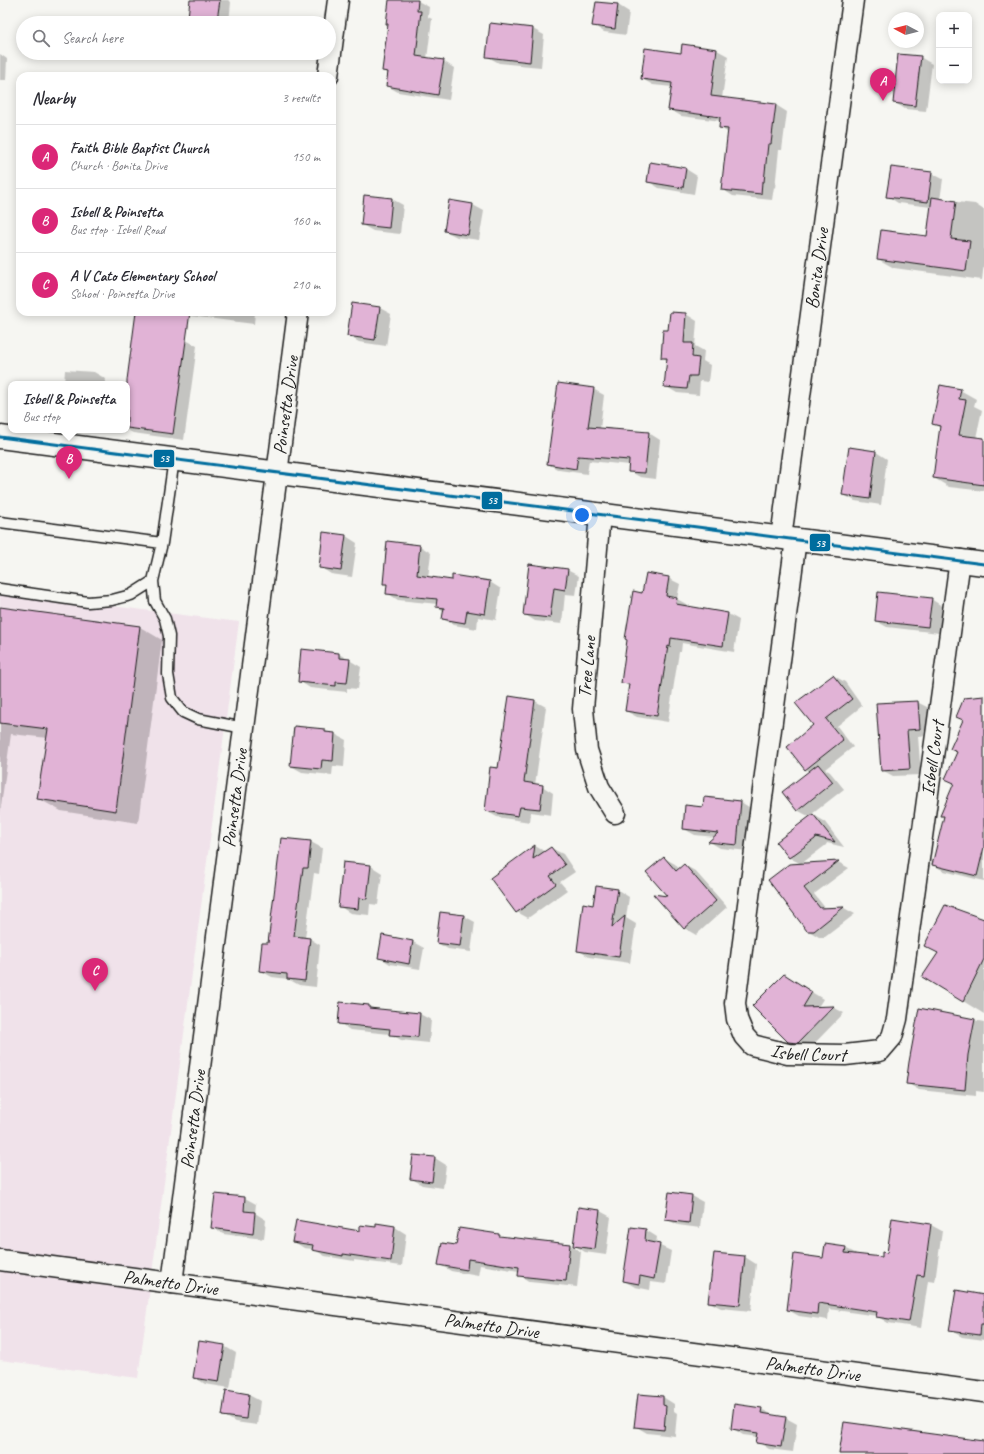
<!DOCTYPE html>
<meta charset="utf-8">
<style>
body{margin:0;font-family:Caveat,sans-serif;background:#f7f7f7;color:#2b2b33}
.controls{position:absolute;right:12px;top:12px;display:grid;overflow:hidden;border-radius:8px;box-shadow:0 2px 10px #0003}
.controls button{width:36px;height:36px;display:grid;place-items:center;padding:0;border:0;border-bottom:1px solid #e1e1e2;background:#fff;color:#2b2b33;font:20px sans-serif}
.compass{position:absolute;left:888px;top:12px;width:36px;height:36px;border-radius:50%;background:#fff;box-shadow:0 2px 10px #0003;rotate:277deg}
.you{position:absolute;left:582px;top:515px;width:14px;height:14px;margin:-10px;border:3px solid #fff;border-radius:50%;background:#1a73e8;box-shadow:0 0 0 6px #1a73e833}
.badge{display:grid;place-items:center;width:26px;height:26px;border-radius:50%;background:#db2777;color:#fff;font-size:13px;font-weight:700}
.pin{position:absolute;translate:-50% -33px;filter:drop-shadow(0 1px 2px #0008)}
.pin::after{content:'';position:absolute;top:21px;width:14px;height:12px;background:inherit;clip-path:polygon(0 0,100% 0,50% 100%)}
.popup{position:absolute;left:8px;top:381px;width:122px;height:52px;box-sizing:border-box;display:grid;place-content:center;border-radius:8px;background:#fff;filter:drop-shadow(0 1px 3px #0005);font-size:13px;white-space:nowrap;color:#7c7c81}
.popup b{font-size:15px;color:#2b2b33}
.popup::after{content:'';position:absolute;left:50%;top:100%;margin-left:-8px;border:8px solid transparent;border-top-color:#fff}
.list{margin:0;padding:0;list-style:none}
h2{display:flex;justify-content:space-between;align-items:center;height:52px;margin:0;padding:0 16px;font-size:17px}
h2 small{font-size:13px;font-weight:400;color:#7c7c81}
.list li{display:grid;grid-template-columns:26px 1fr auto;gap:12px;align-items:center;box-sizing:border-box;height:64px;padding:0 16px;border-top:1px solid #e1e1e2}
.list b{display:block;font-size:15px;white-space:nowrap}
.list p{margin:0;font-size:13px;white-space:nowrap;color:#7c7c81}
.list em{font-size:13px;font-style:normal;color:#7c7c81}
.icon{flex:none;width:22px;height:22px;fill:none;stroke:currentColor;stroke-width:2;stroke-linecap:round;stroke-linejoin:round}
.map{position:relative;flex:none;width:984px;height:1454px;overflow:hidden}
.search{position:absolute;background:#fff;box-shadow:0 2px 10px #0003;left:16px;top:16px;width:320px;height:44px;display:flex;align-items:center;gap:10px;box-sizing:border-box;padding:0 14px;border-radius:22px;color:#7c7c81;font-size:15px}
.panel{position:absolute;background:#fff;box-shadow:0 2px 10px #0003;left:16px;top:72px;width:320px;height:244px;border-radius:12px}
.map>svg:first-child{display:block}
.built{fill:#f0e2ea}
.shadow{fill:#0003}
.building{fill:#e1b3d6;stroke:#1c1c1c}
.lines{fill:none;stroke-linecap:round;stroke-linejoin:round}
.lane-casing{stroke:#1c1c1c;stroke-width:13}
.street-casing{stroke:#1c1c1c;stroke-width:23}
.secondary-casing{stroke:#1c1c1c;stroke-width:25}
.lane{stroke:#f6f6f2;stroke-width:10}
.street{stroke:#f6f6f2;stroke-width:20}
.secondary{stroke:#f6f6f2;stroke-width:22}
.bus-1-casing{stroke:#f6f6f2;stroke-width:6}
.bus-1{stroke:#006d9e;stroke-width:3}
.labels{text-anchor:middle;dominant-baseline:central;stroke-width:3;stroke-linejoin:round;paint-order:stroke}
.street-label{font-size:19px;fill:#1c1c1c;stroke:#f6f6f2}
.line-badge{stroke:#f6f6f2;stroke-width:1.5}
.badge-label{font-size:11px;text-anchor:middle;font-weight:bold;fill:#fff}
</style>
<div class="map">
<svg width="984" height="1454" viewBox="0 0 984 1454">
<rect width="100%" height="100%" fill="#f6f6f2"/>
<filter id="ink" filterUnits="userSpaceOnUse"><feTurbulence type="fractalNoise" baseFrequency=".025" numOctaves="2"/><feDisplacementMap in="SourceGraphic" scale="8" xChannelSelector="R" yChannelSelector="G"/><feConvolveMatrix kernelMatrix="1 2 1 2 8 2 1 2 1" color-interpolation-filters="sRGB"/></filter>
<g filter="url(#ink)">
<!-- built -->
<path class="built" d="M0 592 239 622 138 1378 0 1360Z"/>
<!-- shadow -->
<path class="shadow" d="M191 0H228L231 2 229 23H200L189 16Z
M390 0 418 1 429 7 428 17 432 19 427 59 443 61 454 68 449 100 398 92 387 86 388 74 383 71 389 24Z
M618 5 629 12 626 35 604 32 593 25Z
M533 29 544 35 541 67 499 63 488 57Z
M717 50 728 56 722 98 776 105 787 112 782 150H779L775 188 774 187 772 200 733 196 722 189 729 133 720 128 721 121 681 116 669 109 672 87 653 85 642 79 682 54Z
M0 54 7 59 6 80H0Z
M920 57 932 64 926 111 905 109 894 102Z
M686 169 697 176 694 194 659 188 648 181Z
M931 173 943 179 940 200 975 204 984 210V263L982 280 894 268 878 259 928 237 931 207 898 203 887 196Z
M392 199 403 205 400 234 373 231 362 225Z
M449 201 473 205 484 211 479 240 457 237 445 231Z
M353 304 380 308 391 314 386 346 359 342 348 336Z
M185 312H255L254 324 191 316Z
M671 313 686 314 697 321 695 346 704 351 703 361 710 365 708 382 700 381 699 395 677 393 665 386 668 361 662 357 669 331Z
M186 340 197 346 184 440 133 433 127 430V388Z
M65 370 94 372 106 379 105 384H64Z
M593 389 604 395 600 429 649 433 660 440 656 479 640 477 629 471V465L589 461 587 474 559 470 548 464Z
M960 390 976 399 974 406 982 410 976 438 984 439V491L949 487 934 478 941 428 933 424Z
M850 449 876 452 887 459 881 505 855 501 844 495Z
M346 536 357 543 352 577 331 574 320 567Z
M388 542 420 546 431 553 428 578 453 581 490 582 501 589 496 620 478 617 477 629 454 625 443 619 444 611 437 607 438 604 398 600 387 593 388 586 384 583Z
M567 570 579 576 576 595 565 594 562 624 535 621 524 614Z
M668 578 680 584 677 599 688 605V607L728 614 739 620 734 652 682 643 681 652H679L668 722 637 717 626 711 630 687 622 682 643 594Z
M931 599 942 606 939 633 887 627 876 621Z
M0 608 140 627 162 640 138 823 61 811 39 799 48 738 11 734 0 813Z
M339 654 361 667 358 689 347 688V692L310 688 299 681Z
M834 676 845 682 862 706 837 726 853 747 825 769 830 772 844 789 812 814 824 821 844 847 827 843 826 845 801 864 790 858 778 842 810 817 797 810 810 771 806 769 814 725Z
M984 697V881L944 871 933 865 945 817 941 816 955 784 946 779Z
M535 701 546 707 535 785 542 786 553 793 551 815 531 812 530 822 497 817 486 811 499 770Z
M917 702 929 708 931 735 918 736 921 775 893 776 882 770Z
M325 730 331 734H335L346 740 344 767 333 766 332 775 302 772 291 766Z
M741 802 752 809 748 851 720 848 710 842 715 837 695 835 684 829 704 808Z
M282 839 311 842 322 848 319 874 314 873 305 938H309L320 945 316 987 299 985 288 979 272 977 261 971 269 944Z
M535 846 546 852 551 848 563 854 575 872 560 882 567 890 528 918 517 912 492 878Z
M664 858 675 864 679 869 684 865 695 871 727 907 696 935 684 928 670 898Z
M838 862 849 868 814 894 826 909 844 908 855 914 825 937H819L807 930 790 865Z
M344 863 371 866 382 873 378 905 370 904 369 915 350 913 339 906Z
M618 890 629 897 626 918 636 924 630 963 589 957 578 950 594 906Z
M464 916 475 922 471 952 448 949 437 943Z
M984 920V1014L924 977Z
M413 942 424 948 420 969 390 964 379 957Z
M795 982 823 999 818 1007H833L844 1013 809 1049 800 1048 789 1041Z
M369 1006 374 1009 420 1014 431 1020 429 1043 401 1040 390 1034 350 1030 339 1023Z
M920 1010 984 1022V1092L976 1091V1096L919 1090 907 1083Z
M435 1158 446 1165 443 1188 422 1185 411 1178Z
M670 1193 692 1196 703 1202 700 1228 678 1225 666 1219Z
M245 1198 256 1204 255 1213 266 1220 264 1239 223 1234 212 1228Z
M579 1208 600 1211 611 1217 606 1255 585 1252 574 1245Z
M893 1219 931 1225 942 1231 935 1282 928 1281 921 1328 888 1323 877 1316 829 1309 828 1320 799 1316 788 1310 824 1259 845 1248 857 1254 856 1255 882 1258 887 1254Z
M395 1227 406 1234 402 1266 354 1260V1261L325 1256 313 1249 304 1248 293 1241Z
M646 1230 657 1237 656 1244 671 1251 666 1284 651 1282 650 1290 635 1287 624 1281Z
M499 1235 504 1238 570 1245 581 1252 577 1287 530 1282 519 1275V1271L480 1265 478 1276 451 1271 440 1265 457 1246Z
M714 1254 745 1257 756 1264 751 1311 721 1308 709 1302Z
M984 1296V1340L962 1337 950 1330Z
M224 1346 236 1353 230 1388 205 1384 194 1377Z
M227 1391 249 1395 260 1401 257 1425 235 1422 223 1415Z
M639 1395 663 1397 674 1404V1411L677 1413 675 1436 647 1433 635 1426Z
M761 1409 773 1415 786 1418 797 1424 793 1452 769 1449 758 1442V1437L743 1435 732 1428Z"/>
<!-- building -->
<path class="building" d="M190 0H220L217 20 188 17Z
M389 0H418L417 11H421L416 56 444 60 438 95 386 86 388 72 382 71 388 24H386Z
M596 2 618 4 615 29 592 26Z
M490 23 533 28 530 62 486 57Z
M682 44 717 49 711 96 776 104 771 144H768L764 182H762L761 194 721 190 728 129 719 128 720 117 668 110 672 83 641 79 645 48 681 53Z
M898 54 921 56 915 106 893 103Z
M650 162 686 168 683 188 647 182Z
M891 167 932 172 928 202 886 197Z
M364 195 392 198 389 228 361 225Z
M932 197 956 201 951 239 970 241 966 271 877 259 881 230 927 236Z
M449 200 473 204 468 235 444 231Z
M352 303 380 307 375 340 347 336Z
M136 312H190L173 434 127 428V380Z
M670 312 686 313 684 343H693L692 357 699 358 697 376H689L687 389 664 387 667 358H661L663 330H668Z
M558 383 594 388 588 427 649 432 645 473 628 472 629 460 578 456 576 469 547 464Z
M940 385 961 389 959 399 966 400 959 435 984 438V485L933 478 940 426 932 424Z
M849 447 876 451 870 499 842 495Z
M323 532 346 535 341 571 319 568Z
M387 541 420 545 417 575 452 580V575L490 581 485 614 467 611 465 623 442 619 444 608 436 607 437 599 386 594 387 584H383Z
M529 564 568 569 565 590 554 588 550 618 523 615Z
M646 573 669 577 666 596 677 598 676 604 728 613 723 646 671 638 670 647 668 646 657 716 625 711 629 684 621 683 627 640 625 639 633 591 642 593Z
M878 592 932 598 928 627 875 621Z
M0 607 140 626 116 811 37 799 48 729 0 723Z
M301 649 339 653V658L350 659 347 683 336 682V686L298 682Z
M833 675 852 699 826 719 843 740 805 770 787 747 813 725 795 703Z
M509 696 535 700 524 782 543 785 540 809 520 807 518 816 485 811 490 767 498 768Z
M984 696V847L977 876 932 865 944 816H940L954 783 945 779 957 752 950 749 963 720 956 717 964 698Z
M918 701 920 729 907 730 910 769 881 771 876 703Z
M294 726 325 729V732L335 733 333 761 322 760 321 769 290 766Z
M818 764 833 782 797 811 782 792Z
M704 797 741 801 737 845 708 842 718 833 683 829 685 805 703 807Z
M813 814 835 842 816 837 815 839 789 858 776 842Z
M281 838 311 841 308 868H303L294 936 310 938 305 981 287 979V974L259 971 262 943H268Z
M535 845 533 859 551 847 565 865 550 876 556 884 516 913 490 878Z
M664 857 676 871 684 864 716 901 684 929 653 894 667 896 646 872Z
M839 861 804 888 820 908 844 907 814 931H807L768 880 789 864Z
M343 862 371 865 367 899 359 898 358 909 338 907Z
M596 886 618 889 612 927 625 916 619 957 577 951 583 903 593 905Z
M945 905 984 919V959L963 1002 922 977 938 953 924 946Z
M440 912 464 915 460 946 436 943Z
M382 935 413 941 409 964 378 958Z
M784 974 812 992 803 1007 834 1006 798 1043 788 1042 752 1006Z
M340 1002 369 1005V1008L420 1013 418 1037 389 1035 390 1029 338 1024Z
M919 1008 975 1019 968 1055 965 1090 906 1084 909 1062Z
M413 1155 435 1157 432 1182 410 1179Z
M669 1192 692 1195 689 1223 665 1220Z
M215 1194 245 1197 244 1211 255 1212 253 1234 211 1228Z
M578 1207 600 1210 595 1249 573 1246Z
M892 1218 931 1224 924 1276 917 1275 909 1322 876 1317 877 1312 818 1303 817 1314 787 1310 794 1254 823 1258 825 1244 846 1247 845 1253 882 1257V1252L887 1253Z
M296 1220 360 1231V1225L376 1227V1223L395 1226 391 1261 343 1254V1256L312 1250 313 1245 292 1242Z
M631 1227 646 1229 645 1241 660 1244 654 1279 640 1276 639 1284 623 1281Z
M459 1228 499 1234V1236L570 1244 566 1281 518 1276 519 1267 468 1259 467 1270 438 1265 442 1243 456 1245Z
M714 1253 745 1256 740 1305 708 1302Z
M956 1290 984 1295V1324H981L980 1335 949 1331Z
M199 1341 225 1345 219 1382 193 1378Z
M226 1390 249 1394 246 1419 222 1416Z
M638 1394 663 1396V1405L666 1406 664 1430 634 1427Z
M734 1404 762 1408 761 1413 786 1417 781 1447 756 1443 758 1433 731 1429Z
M844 1422 984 1441V1454H839Z"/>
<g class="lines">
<defs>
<path id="lane" d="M174 459 162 543 153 581 155 601 165 619 169 636 168 674 172 698 183 712 198 719 244 728
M0 522 162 543
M0 589 88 602 112 600 131 595 153 581"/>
<g id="street">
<path d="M328 76 338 0"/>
<path d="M600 514 583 709 587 750 599 787 615 813"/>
<path id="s1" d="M781 538 853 0"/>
<path id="s2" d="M796 539 735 1003 737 1019 744 1036 752 1045 788 1054 845 1055 880 1051 892 1037 897 1019 960 560"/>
<path id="s3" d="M0 1260 984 1392"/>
<path id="s4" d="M172 1283 298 312"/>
</g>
<path id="secondary" d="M0 437 984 564"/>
</defs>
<!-- lane casing -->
<use href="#lane" class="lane-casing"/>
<!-- street casing -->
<use href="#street" class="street-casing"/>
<!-- secondary casing -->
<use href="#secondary" class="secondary-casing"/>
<!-- lane -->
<use href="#lane" class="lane"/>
<!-- street -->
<use href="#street" class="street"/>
<!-- secondary -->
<use href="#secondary" class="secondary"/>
<defs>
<path id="bus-1" d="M0 437 984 564"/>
</defs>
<!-- bus-1 casing -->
<use href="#bus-1" class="bus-1-casing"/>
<!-- bus-1 -->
<use href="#bus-1" class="bus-1"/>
</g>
</g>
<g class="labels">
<!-- street labels -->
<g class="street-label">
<text stroke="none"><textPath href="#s1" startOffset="272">Bonita Drive</textPath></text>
<text stroke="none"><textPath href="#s4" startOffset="885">Poinsetta Drive</textPath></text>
<text transform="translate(587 667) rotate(-85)">Tree Lane</text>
<text stroke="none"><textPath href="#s2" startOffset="944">Isbell Court</textPath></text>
<text stroke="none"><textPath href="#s4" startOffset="489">Poinsetta Drive</textPath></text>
<text stroke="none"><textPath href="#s2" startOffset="572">Isbell Court</textPath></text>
<text stroke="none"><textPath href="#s4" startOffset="165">Poinsetta Drive</textPath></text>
<text stroke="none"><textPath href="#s3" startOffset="172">Palmetto Drive</textPath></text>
<text stroke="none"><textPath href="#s3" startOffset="496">Palmetto Drive</textPath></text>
<text stroke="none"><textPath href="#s3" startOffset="820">Palmetto Drive</textPath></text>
</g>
</g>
<g class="line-badge">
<rect x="153" y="449" width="22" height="19" rx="4" fill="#006d9e"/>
<rect x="481" y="491" width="22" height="19" rx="4" fill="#006d9e"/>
<rect x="809" y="533" width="22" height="19" rx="4" fill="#006d9e"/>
</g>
<g class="badge-label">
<text x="164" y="462">53</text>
<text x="492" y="504">53</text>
<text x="820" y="547">53</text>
</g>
</svg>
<div class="controls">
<button>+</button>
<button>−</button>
</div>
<svg class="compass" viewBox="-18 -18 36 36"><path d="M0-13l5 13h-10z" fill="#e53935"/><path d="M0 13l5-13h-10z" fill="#7c7c81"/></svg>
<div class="you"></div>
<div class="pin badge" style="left:883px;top:101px">A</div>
<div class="pin badge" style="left:69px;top:479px">B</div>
<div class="popup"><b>Isbell &amp; Poinsetta</b>Bus stop</div>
<div class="pin badge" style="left:95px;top:991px">C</div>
<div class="search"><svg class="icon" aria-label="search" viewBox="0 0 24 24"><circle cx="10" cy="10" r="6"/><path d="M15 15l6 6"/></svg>Search here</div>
<section class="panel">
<h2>Nearby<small>3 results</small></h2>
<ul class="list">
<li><span class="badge">A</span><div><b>Faith Bible Baptist Church</b><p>Church · Bonita Drive</p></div><em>150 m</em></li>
<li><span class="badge">B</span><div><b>Isbell &amp; Poinsetta</b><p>Bus stop · Isbell Road</p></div><em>160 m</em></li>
<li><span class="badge">C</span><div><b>A V Cato Elementary School</b><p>School · Poinsetta Drive</p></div><em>210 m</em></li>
</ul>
</section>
</div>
